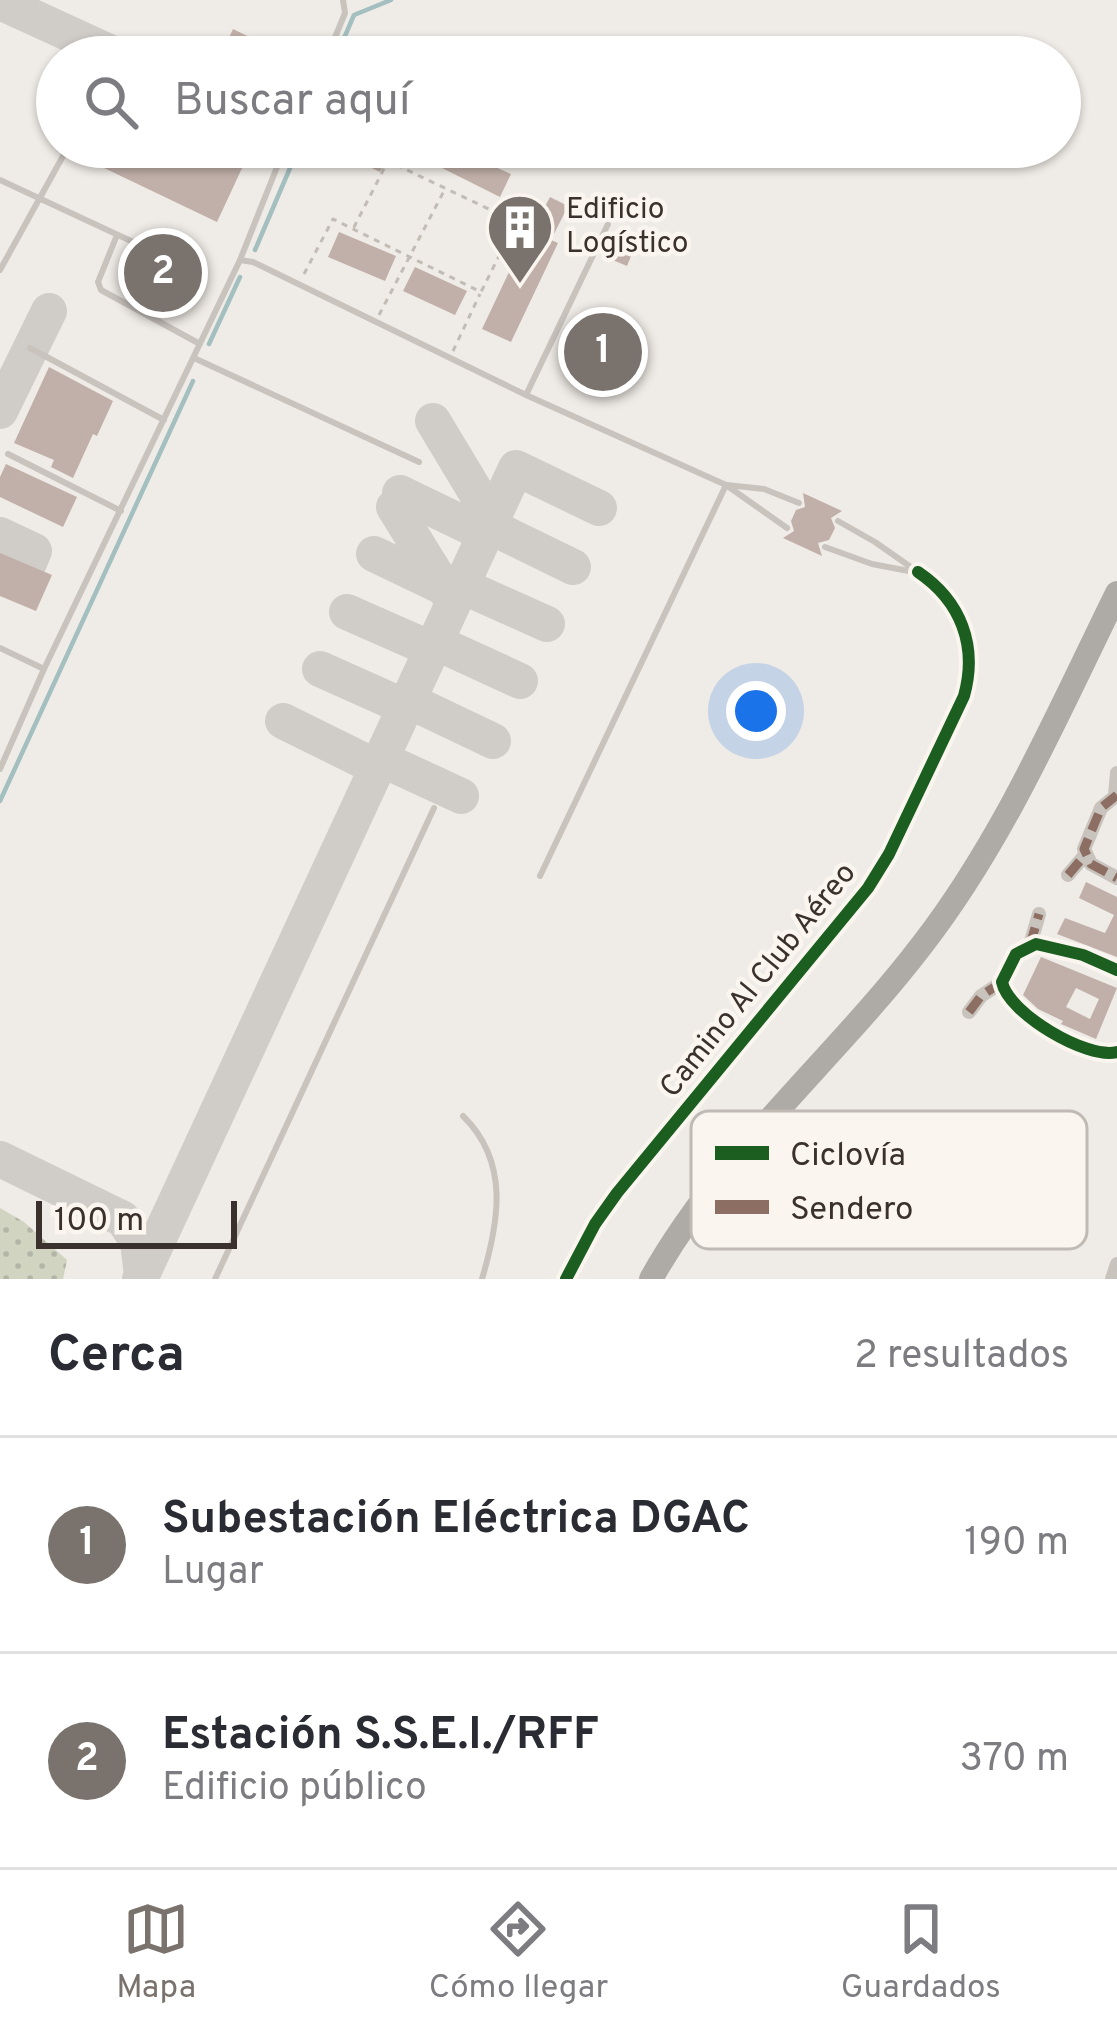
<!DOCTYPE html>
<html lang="es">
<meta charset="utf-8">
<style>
body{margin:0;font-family:Overpass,sans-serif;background:#f2f2f3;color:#2b2b33}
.scale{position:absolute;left:36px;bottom:30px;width:201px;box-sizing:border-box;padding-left:12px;border:6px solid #3a312c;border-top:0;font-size:33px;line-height:42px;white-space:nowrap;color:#3a312c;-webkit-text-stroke:9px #faf5ef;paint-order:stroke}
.you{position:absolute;left:756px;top:711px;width:42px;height:42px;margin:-30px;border:9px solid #fff;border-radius:50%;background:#1a73e8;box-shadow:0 0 0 18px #1a73e833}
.badge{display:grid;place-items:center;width:78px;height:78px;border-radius:50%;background:#79726d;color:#fff;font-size:39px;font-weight:700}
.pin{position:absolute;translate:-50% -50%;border:6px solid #fff;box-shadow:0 3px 12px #0006}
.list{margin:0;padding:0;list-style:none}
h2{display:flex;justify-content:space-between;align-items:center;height:156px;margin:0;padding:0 48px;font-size:51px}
h2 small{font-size:39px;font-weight:400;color:#7c7c81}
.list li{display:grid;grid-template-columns:78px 1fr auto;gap:36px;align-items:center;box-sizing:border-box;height:216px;padding:0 48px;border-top:3px solid #e1e1e2}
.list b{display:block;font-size:45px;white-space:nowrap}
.list p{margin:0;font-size:39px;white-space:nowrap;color:#7c7c81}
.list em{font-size:39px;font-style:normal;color:#7c7c81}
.icon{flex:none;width:66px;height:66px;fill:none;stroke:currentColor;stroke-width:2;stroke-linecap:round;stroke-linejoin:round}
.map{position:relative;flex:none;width:1117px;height:1279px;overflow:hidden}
.search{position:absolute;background:#fff;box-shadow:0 3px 9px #0004;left:36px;right:36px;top:36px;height:132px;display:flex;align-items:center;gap:30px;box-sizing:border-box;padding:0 42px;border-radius:66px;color:#7c7c81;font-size:45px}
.sheet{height:588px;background:#fff}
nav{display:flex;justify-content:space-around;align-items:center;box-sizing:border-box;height:168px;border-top:3px solid #e1e1e2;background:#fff;font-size:33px;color:#7c7c81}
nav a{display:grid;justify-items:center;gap:6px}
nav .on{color:#79726d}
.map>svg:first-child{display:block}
.grass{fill:url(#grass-dots)}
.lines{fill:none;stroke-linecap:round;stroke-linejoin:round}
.stream{stroke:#a3bfbf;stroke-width:4.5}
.taxiway{stroke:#d0ccc7;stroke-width:36}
.building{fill:#c1b0a9;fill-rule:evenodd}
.path{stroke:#c2bcb7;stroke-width:3;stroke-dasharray:6 6;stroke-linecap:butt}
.lane{stroke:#c9c3be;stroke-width:6}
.street{stroke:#c9c3be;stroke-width:14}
.highway{stroke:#aeaaa5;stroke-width:24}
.quiet{stroke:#8d6e63;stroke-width:9;stroke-dasharray:18 9;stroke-linecap:butt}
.cycleway-casing{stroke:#faf5ef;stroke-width:20}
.cycleway{stroke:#1b5e20;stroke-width:12}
.labels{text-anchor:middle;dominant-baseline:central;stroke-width:9;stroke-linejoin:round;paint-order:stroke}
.poi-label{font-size:30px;fill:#3a312c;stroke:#faf5ef;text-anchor:start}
.street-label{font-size:30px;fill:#3a312c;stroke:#faf5ef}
.key{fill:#faf5ef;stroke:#c0bab4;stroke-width:3}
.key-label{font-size:33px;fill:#3a312c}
</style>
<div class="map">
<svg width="1117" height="1279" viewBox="0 0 1117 1279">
<defs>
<pattern id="grass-dots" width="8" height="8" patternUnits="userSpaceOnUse" patternTransform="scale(3)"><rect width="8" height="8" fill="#d0d4c1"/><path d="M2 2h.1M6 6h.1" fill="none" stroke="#b3b6a6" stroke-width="1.8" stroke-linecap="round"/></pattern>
</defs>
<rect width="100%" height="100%" fill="#efebe6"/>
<!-- grass -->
<path class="grass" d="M0 1208 24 1222 67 1260 63 1279H0Z"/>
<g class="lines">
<!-- stream -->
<path class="stream" d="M336 57 354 15 391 0
M255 250 299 147
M209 344 240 277
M0 801 193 381"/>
<!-- taxiway -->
<path class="taxiway" d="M0 2 120 57
M0 411 49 311
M433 421 492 519
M400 493 485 534
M394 507 453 602
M489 526 573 567
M0 535 34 551 28 565
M374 554 447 589
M460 585 547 624
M347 612 431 649
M435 642 520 681
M320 669 405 707
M407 700 493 741
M283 721 376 767
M381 759 461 796
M0 1159 123 1219 138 1242 142 1275
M140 1279 516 468 599 508"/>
</g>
<!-- building -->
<path class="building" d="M233 29 290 57H220Z
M84 147H203L243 166 217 222 79 156Z
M363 147H392L380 172 357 161Z
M449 147 511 174 500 197 440 167Z
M550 197 568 206 551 240 558 243 511 342 482 329 529 230 532 231Z
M155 229 201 250 170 317 125 295 143 255 153 250 149 241Z
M339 232 396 256 385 281 328 257Z
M613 232 637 241 627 266 603 256Z
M415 267 467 291 455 315 403 291Z
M595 316 636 335 611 388 570 369Z
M49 367 113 401 97 436 93 434 73 478 51 467 54 460 14 443Z
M6 464 77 497 63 527 0 497V477Z
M803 493 842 511 831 518 835 528 829 540 818 543 822 556 783 538 794 531 791 521 796 510 805 507Z
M0 553 52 575 36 611 0 596Z
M1086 882 1117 897V957L1057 934 1065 918 1105 933 1114 915 1079 898Z
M1041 957 1117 988 1096 1039 1061 1024 1063 1021 1038 1009 1023 995ZM1076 988 1099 999 1090 1019 1066 1007Z"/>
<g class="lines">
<!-- path -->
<path class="path" d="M304 274 333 219 353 229 481 292 516 222 388 161 353 229
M379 315 444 191
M453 351 480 294"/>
<!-- lane -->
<path class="lane" d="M118 57 119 56
M327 57 345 13 343 0
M241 148V147
M0 180 146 248
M117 235 98 282 101 290 200 344
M240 260 253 262 526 395 608 224
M0 270 68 147
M30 348 164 420
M194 358 419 462
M526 395 726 485 787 528
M8 454 121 511
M727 485 764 489 799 503
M838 521 875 542 915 570
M825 547 872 564 914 572
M0 648 44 669
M0 769 44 669 240 260 285 147
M540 876 726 485
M463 1116C510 1162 499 1222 482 1279
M215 1279 434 808"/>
<!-- street -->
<path class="street" d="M1115 795 1117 773
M1117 795 1101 808 1084 849 1091 864 1117 878
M1068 875 1085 855
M1030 945 1039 914
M1117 970 1083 955 1036 944 1016 954 1002 982C1008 1013 1087 1060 1117 1052
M969 1012 981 996 1002 982
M566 1279 595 1224 617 1193 868 888 889 854 964 696C978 646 961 601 918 572
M1112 1279 1117 1264"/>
<!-- highway -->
<path class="highway" d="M651 1279C722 1152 835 1059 922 945 1004 839 1058 713 1117 593"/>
<!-- quiet -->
<path class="quiet" d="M1117 795 1101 808 1084 849 1091 864 1117 878
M1068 875 1085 855
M1030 945 1039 914
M969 1012 981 996 1002 982"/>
<defs>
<path id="cycleway" d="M1117 970 1083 955 1036 944 1016 954 1002 982C1008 1013 1087 1060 1117 1052
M566 1279 595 1224 617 1193 868 888 889 854 964 696C978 646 961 601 918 572"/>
</defs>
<!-- cycleway casing -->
<use href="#cycleway" class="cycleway-casing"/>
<!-- cycleway -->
<use href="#cycleway" class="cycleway"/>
</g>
<!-- icons -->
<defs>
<symbol id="building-pin" viewBox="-11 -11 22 30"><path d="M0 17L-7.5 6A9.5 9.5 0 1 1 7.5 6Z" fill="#79726d" stroke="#faf5ef"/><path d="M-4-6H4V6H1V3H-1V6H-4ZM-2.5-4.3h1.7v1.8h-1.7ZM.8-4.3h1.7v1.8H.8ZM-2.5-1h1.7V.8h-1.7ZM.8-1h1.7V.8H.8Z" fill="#fff"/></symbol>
</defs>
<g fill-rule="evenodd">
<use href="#building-pin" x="482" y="189" width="76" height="104"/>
</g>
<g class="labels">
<!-- poi labels -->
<g class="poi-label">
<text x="566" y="210">Edificio<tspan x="566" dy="34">Logístico</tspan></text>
</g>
<!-- street labels -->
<g class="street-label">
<text transform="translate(759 981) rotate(-51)">Camino Al Club Aéreo</text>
</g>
</g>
<!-- legend -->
<rect x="691" y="1111" width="396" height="138" rx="18" class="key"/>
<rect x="715" y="1146" width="54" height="14" fill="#1b5e20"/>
<rect x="715" y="1200" width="54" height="14" fill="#8d6e63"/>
<g class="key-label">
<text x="790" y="1165">Ciclovía</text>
<text x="790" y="1219">Sendero</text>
</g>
</svg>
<div class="scale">100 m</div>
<div class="you"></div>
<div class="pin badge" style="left:603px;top:352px">1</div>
<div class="pin badge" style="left:163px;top:273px">2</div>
<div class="search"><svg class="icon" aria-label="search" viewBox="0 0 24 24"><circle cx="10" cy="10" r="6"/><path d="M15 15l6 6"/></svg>Buscar aquí</div>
</div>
<section class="sheet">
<h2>Cerca<small>2 resultados</small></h2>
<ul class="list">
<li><span class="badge">1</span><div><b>Subestación Eléctrica DGAC</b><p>Lugar</p></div><em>190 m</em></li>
<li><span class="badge">2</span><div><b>Estación S.S.E.I./RFF</b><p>Edificio público</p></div><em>370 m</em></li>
</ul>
</section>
<nav>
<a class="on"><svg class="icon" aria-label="map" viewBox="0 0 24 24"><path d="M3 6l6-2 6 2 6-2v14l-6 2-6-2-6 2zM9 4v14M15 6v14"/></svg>Mapa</a>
<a><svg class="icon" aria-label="directions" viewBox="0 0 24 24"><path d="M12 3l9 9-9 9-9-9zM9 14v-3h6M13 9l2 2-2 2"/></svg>Cómo llegar</a>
<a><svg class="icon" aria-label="saved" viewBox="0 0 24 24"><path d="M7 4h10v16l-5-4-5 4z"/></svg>Guardados</a>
</nav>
